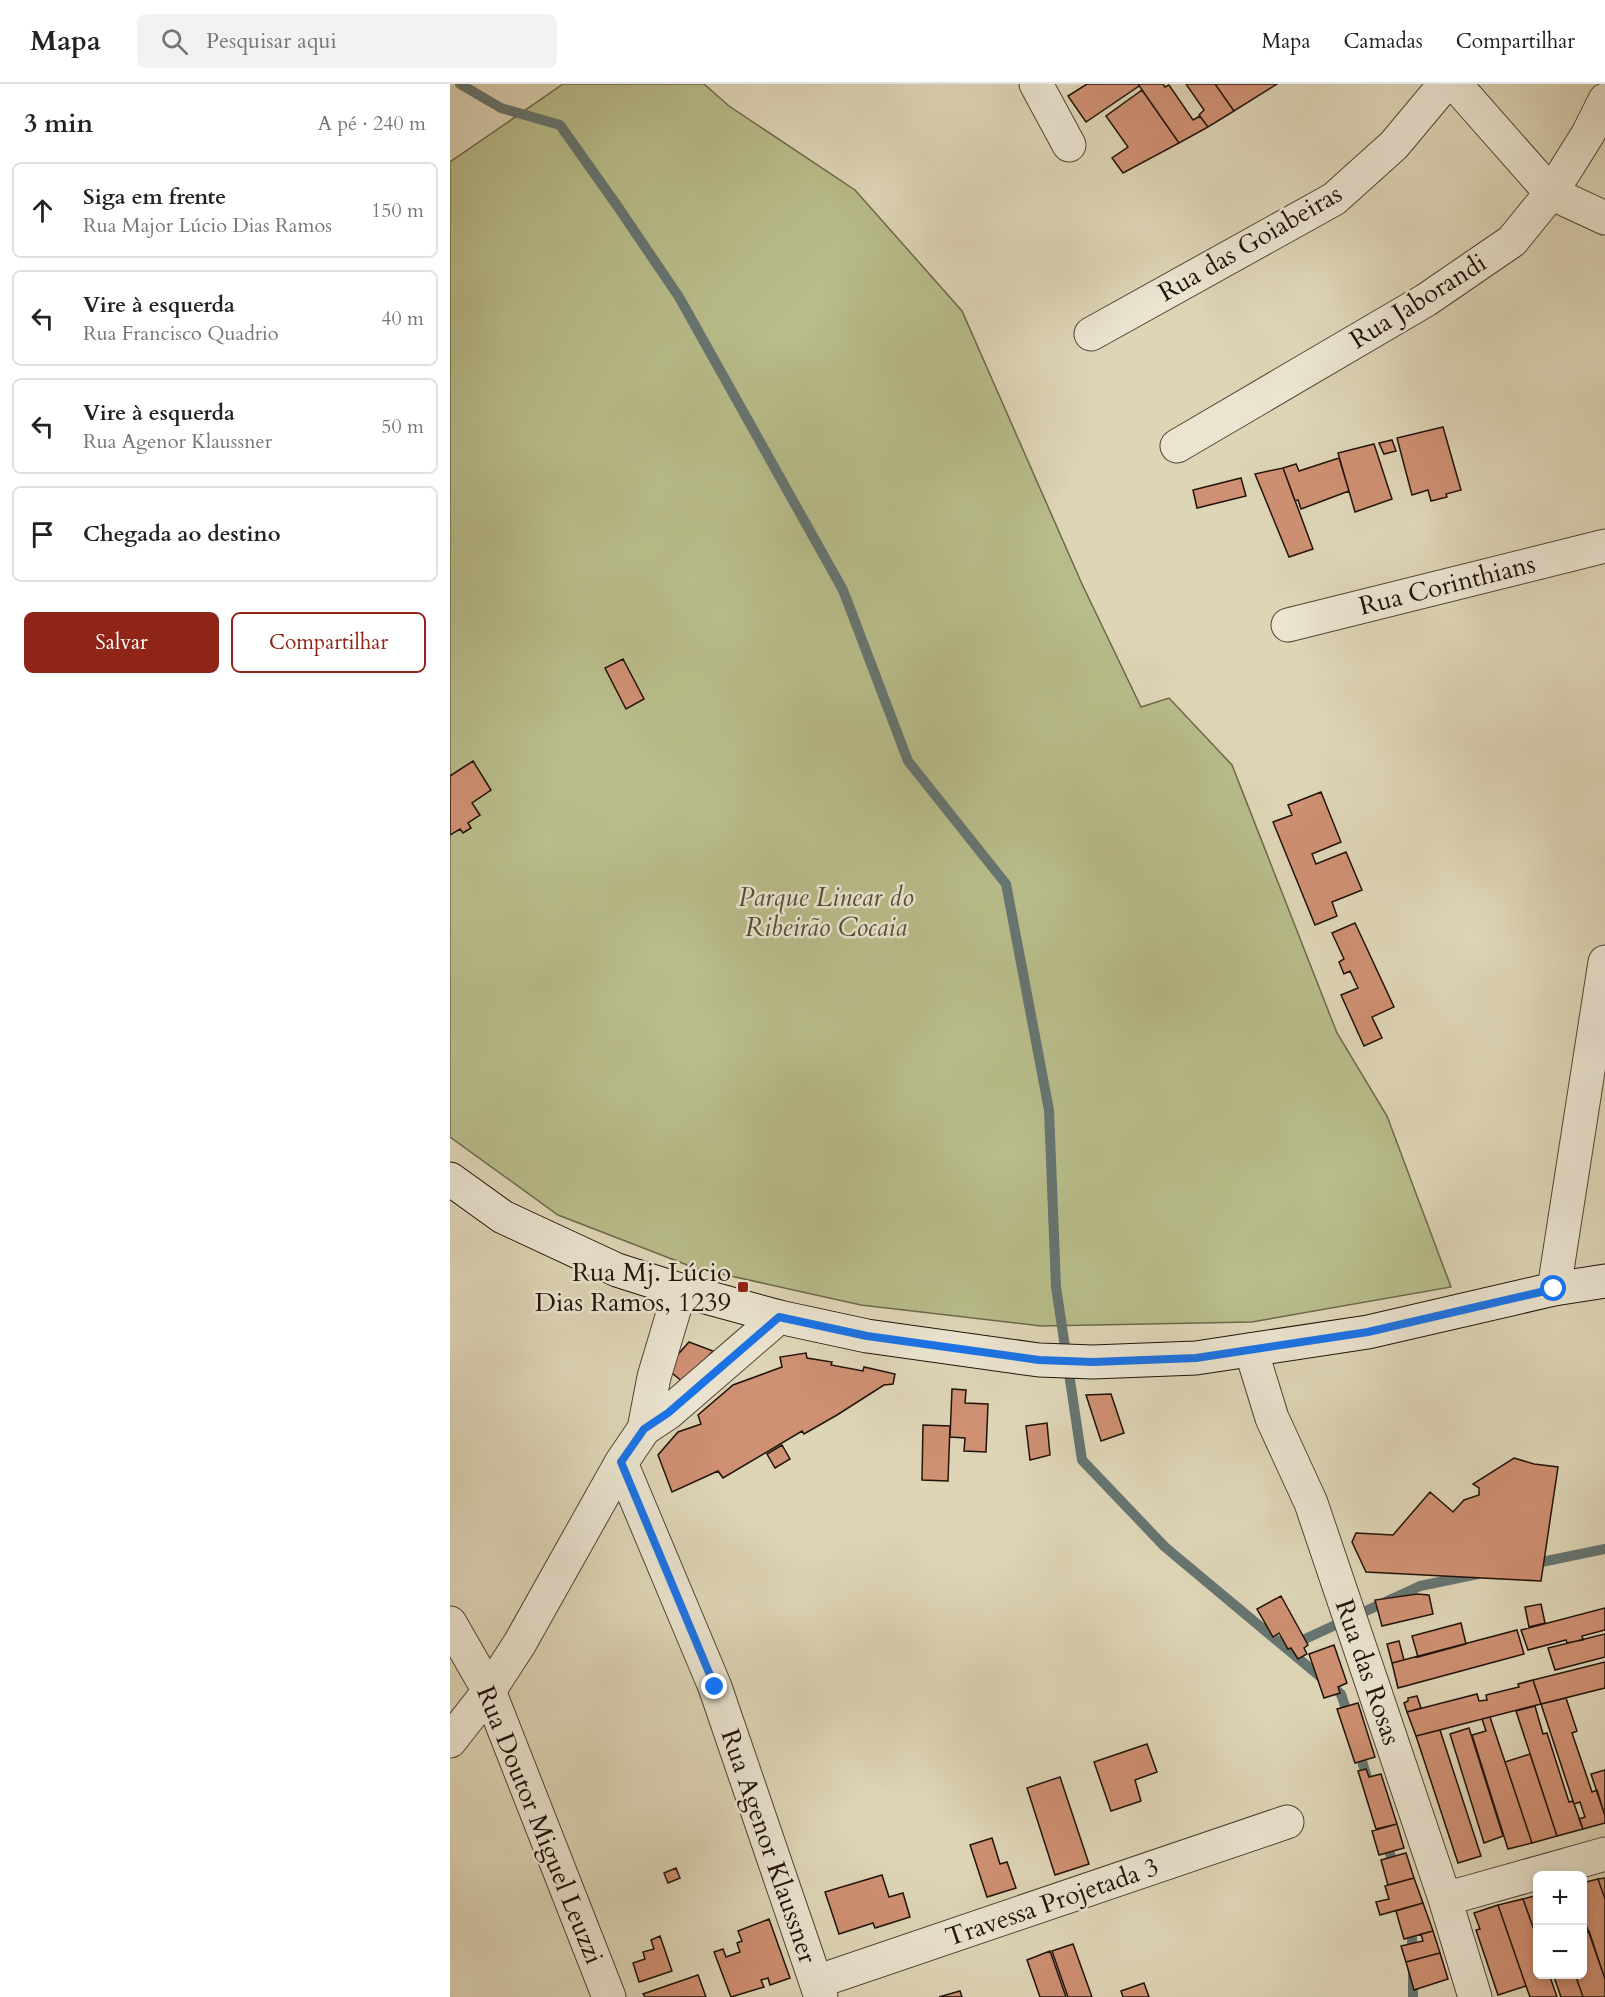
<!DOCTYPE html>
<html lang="pt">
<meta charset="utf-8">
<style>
body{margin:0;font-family:Cardo,serif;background:#f2f2f2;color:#222}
.controls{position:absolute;right:18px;bottom:18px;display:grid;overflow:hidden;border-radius:9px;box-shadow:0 3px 9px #0003}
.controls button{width:54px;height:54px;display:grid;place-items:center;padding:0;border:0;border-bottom:2px solid #e0e0e0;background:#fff;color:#222;font:30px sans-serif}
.stop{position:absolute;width:18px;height:18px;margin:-14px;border:4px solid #1a73e8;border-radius:50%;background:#fff}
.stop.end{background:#1a73e8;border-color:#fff;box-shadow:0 2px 6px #0008}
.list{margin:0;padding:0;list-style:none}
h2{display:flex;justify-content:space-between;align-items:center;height:78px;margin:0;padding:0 24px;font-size:26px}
h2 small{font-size:20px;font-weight:400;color:#767676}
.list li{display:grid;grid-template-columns:39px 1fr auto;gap:18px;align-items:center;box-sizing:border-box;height:96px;margin:0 12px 12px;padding:0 12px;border:2px solid #e0e0e0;border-radius:9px}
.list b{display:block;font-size:22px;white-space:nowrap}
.list p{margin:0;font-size:20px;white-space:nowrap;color:#767676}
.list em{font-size:20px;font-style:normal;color:#767676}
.actions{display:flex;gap:12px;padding:18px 24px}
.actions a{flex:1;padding:14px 0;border:2px solid #8f2418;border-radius:9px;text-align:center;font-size:21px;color:#8f2418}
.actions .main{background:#8f2418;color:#fff}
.icon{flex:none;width:33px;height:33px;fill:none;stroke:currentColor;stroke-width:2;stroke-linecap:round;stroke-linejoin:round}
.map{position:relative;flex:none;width:1155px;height:1913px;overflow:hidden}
header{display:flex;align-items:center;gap:36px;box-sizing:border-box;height:84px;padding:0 30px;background:#fff;border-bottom:2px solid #e0e0e0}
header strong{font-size:28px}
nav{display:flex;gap:33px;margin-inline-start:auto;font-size:21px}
.search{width:420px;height:54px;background:#f2f2f2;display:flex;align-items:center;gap:15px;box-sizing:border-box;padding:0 21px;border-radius:9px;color:#767676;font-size:22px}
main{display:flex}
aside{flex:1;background:#fff}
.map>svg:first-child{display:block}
.green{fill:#b8bc8a;stroke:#6c684a;stroke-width:1.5}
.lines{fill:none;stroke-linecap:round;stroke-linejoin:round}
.stream{stroke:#667571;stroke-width:10}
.building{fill:#cf9073;stroke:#201309;stroke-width:1.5}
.minor-casing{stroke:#504434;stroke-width:35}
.secondary-casing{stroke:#201309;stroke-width:35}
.minor{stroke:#eae4d0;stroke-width:33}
.secondary{stroke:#eae4d0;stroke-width:33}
.route{stroke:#1a73e8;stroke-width:8}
.poi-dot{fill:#8f2418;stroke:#eae4d0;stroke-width:2}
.labels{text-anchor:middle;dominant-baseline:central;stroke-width:5;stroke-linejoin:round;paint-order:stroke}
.street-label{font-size:26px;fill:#201309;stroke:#eae4d0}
.park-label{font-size:26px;font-style:italic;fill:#554e36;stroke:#eae4d0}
.poi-label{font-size:26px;fill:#201309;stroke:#eae4d0;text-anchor:end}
</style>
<header>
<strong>Mapa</strong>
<div class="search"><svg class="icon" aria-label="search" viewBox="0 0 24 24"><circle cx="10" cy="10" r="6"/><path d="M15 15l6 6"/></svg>Pesquisar aqui</div>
<nav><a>Mapa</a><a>Camadas</a><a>Compartilhar</a></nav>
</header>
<main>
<aside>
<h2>3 min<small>A pé · 240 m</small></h2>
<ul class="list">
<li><svg class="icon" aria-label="ahead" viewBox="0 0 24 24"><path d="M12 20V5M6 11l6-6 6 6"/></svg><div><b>Siga em frente</b><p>Rua Major Lúcio Dias Ramos</p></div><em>150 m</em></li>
<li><svg class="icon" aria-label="left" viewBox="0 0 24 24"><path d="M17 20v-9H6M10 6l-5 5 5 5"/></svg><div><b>Vire à esquerda</b><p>Rua Francisco Quadrio</p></div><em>40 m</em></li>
<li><svg class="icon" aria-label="left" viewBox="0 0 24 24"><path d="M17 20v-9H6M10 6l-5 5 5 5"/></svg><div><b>Vire à esquerda</b><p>Rua Agenor Klaussner</p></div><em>50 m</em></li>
<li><svg class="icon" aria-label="arrive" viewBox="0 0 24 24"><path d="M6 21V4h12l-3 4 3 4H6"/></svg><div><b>Chegada ao destino</b></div></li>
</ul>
<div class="actions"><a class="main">Salvar</a><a>Compartilhar</a></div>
</aside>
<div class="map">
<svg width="1155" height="1913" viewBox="0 0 1155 1913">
<rect width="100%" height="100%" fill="#ded5b7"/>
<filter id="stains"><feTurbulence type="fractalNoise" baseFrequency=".00333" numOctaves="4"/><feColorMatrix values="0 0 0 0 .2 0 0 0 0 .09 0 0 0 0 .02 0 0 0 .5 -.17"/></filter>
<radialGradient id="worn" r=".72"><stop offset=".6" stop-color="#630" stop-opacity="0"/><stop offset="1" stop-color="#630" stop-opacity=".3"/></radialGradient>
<!-- green -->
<path class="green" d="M113 0H254L279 22 405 106 512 227 632 500 691 623 719 614 782 681 887 949 937 1032 1001 1203 802 1238 591 1242 411 1221 245 1184 108 1131 0 1053V78Z"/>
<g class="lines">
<!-- stream -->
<path class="stream" d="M10 0 51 24 110 41 168 123 229 213 393 506 458 677 556 800 599 1026 606 1203 632 1376 715 1463 891 1610 899 1634
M1082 1480 1155 1465
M842 1561 970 1502 1028 1490
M908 1664 918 1697
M928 1730 945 1786
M961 1839 963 1874
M963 1889V1913"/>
</g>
<!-- building -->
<path class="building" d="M637 0H688L689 2 636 38 618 12Z
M688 0H713L715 3 719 1 743 36 750 32 758 43 729 59Z
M736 0H765L784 27 758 43 749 31 754 26Z
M765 0H827L784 27Z
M692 6 729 59 673 89 662 74 678 63 656 32Z
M993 343 1011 406 996 410 997 413 981 417 978 406 962 411 947 354Z
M942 356 946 367 934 370 929 359Z
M924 360 942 415 905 428 888 369Z
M889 374 899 407 851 425 848 416 845 417 833 384 846 380 849 387Z
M833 384 863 465 839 473 805 390Z
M791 394 796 412 747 424 743 406Z
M173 575 194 615 176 625 155 584Z
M23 677 41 706 22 719 30 731 18 739 21 744 13 749 10 745 0 751V692Z
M871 708 891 758 862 770 866 780 896 768 912 806 882 818 887 832 865 841 823 738 842 731 838 721Z
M905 839 944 923 922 933 932 954 914 962 891 911 908 904 900 887 894 890 889 878 894 875 882 849Z
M239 1258 263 1267 234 1299 216 1284Z
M356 1269 357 1274 382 1278 381 1281 413 1287 414 1283 445 1290 443 1300 434 1301 387 1331 354 1350 352 1347 273 1394 268 1387 222 1408 208 1371 228 1348 251 1340 248 1331 283 1301 332 1283 330 1273Z
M502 1305 516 1306 515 1319 538 1320 536 1368 514 1367 515 1354 500 1353Z
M661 1310 674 1349 651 1357 636 1311Z
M597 1339 600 1371 580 1376 576 1342Z
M473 1341 500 1342 498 1397 472 1396Z
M332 1361 340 1375 325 1384 317 1370Z
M1064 1374 1084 1380 1108 1383 1091 1497 916 1488 902 1458 906 1449 943 1451 980 1408 1003 1428 1014 1416 1029 1411V1404L1023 1400Z
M967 1510 979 1511 983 1530 932 1542 925 1516Z
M831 1512 858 1561 854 1564 857 1570 848 1575 841 1564 838 1565 829 1549 823 1553 807 1525Z
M1091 1520 1095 1539 1079 1543 1075 1523Z
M1155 1524V1546L1132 1552 1133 1556 1127 1557 1117 1559 1116 1556 1078 1566 1071 1546Z
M1011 1539 1016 1560 968 1573 962 1552Z
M1067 1546 1074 1570 948 1604 942 1579Z
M1155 1550V1573L1105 1586 1098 1564Z
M949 1557 954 1576 942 1579 937 1560Z
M884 1561 897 1599 888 1603 890 1609 874 1614 859 1570Z
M1155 1578V1604L1091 1620 1083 1596Z
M1083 1596 1091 1620 966 1652 957 1628 1027 1610 1029 1617 1037 1616 1036 1611 1069 1603 1068 1600Z
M967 1612 971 1624 957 1628 954 1619 958 1617V1614Z
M1116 1614 1127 1647 1122 1649 1142 1708 1147 1706 1155 1732V1739L1133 1745 1129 1735 1135 1733 1130 1718 1124 1720 1091 1620Z
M908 1619 925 1673 905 1679 887 1625Z
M1085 1622 1093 1650 1097 1649 1119 1718 1123 1717 1133 1745 1107 1752 1066 1627Z
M1040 1633 1082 1759 1058 1765 1022 1651 1036 1647 1032 1635Z
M1019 1644 1053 1752 1034 1759 1000 1650Z
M990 1646 1031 1772 1008 1779 966 1652Z
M697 1660 707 1688 685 1696 691 1717 661 1727 644 1678Z
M1080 1670 1107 1752 1082 1759 1055 1678Z
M916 1685 919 1693 931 1690 947 1740 926 1745 908 1687Z
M1155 1686V1732L1141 1690Z
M610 1693 639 1780 605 1791 577 1704Z
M947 1740 954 1764 929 1771 922 1747Z
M542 1754 550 1780 557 1778 566 1804 537 1813 520 1761Z
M956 1769 964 1794 938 1801 931 1776Z
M226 1784 230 1794 218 1799 214 1789Z
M432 1791 439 1813 453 1809 460 1833 425 1844 423 1839 389 1850 375 1808Z
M964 1794 973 1819 930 1831 926 1818 939 1815 935 1802Z
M1155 1794V1815L1148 1795Z
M1148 1795 1155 1815V1895L1132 1829V1799Z
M1088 1811V1857L1073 1815Z
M1073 1815 1088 1857V1890H1099L1107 1913H1080L1076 1902 1048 1821Z
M973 1819 983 1847 954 1855 946 1827Z
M1048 1821 1076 1902 1048 1911 1026 1846 1030 1845 1024 1829Z
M319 1835 340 1894 320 1901 318 1894 311 1896 314 1903 281 1913 264 1868 273 1865 276 1873 290 1868 287 1859 292 1857 288 1847Z
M1132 1845 1134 1849 1139 1847 1155 1895V1913H1133L1125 1890H1132Z
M983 1847 990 1869 956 1878 951 1862 973 1857 971 1850Z
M210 1852 222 1887 189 1898 183 1879 195 1875 193 1868 204 1865 201 1856Z
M623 1860 642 1913H618L602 1867Z
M600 1867 616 1913H590L577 1876Z
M990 1869 998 1895 964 1906 956 1878Z
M1103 1890H1125L1133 1913H1111Z
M248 1891 256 1913H195L193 1910Z
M694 1899 699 1913H673L671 1907Z
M510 1907 512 1913H489Z"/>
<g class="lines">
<defs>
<path id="minor" d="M586 0 619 61
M1005 0 1101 109 1155 134
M641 250 884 115 944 61 995 0
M727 362 976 216 1062 157 1101 109 1138 50 1155 16
M838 541 1155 462
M1104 1205 1155 878
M801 1266 822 1334 861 1419 995 1815 1025 1913
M194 1345 204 1293 230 1206
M171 1379 265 1603 371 1913
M0 1539 39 1607 159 1913
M0 1657 39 1607 70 1559 171 1379 194 1345 218 1329 329 1233
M995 1815 1155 1770
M366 1898 837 1738"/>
<path id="secondary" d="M0 1095 53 1133 167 1186 230 1206 329 1233 417 1252 589 1276 643 1278 746 1274 918 1248 1104 1205 1155 1197"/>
</defs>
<!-- minor casing -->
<use href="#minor" class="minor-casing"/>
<!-- secondary casing -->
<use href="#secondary" class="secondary-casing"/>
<!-- minor -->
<use href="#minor" class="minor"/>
<!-- secondary -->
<use href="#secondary" class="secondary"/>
</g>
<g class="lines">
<!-- route -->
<path class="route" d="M265 1603 171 1378 194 1345 218 1329 329 1233 417 1252 589 1276 643 1278 746 1274 918 1248 1104 1205"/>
</g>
<!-- markers -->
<rect class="poi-dot" x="287" y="1197" width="12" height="12" rx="3"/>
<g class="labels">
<!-- street labels -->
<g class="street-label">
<text transform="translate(800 159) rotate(-30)">Rua das Goiabeiras</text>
<text transform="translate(968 217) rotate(-32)">Rua Jaborandi</text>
<text transform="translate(997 501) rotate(-14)">Rua Corinthians</text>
<text transform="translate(918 1588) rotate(71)">Rua das Rosas</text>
<text transform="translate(90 1741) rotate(68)">Rua Doutor Miguel Leuzzi</text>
<text transform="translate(319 1762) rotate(71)">Rua Agenor Klaussner</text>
<text transform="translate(602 1818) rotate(-19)">Travessa Projetada 3</text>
</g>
<!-- park labels -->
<g class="park-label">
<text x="376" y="813">Parque Linear do<tspan x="376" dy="30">Ribeirão Cocaia</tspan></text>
</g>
<!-- poi labels -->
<g class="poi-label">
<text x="281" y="1188">Rua Mj. Lúcio<tspan x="281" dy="30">Dias Ramos, 1239</tspan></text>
</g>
</g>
<rect width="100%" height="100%" filter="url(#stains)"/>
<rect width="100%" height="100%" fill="url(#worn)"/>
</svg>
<div class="controls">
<button>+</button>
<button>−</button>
</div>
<div class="stop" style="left:1104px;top:1205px"></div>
<div class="stop end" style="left:265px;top:1603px"></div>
</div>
</main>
